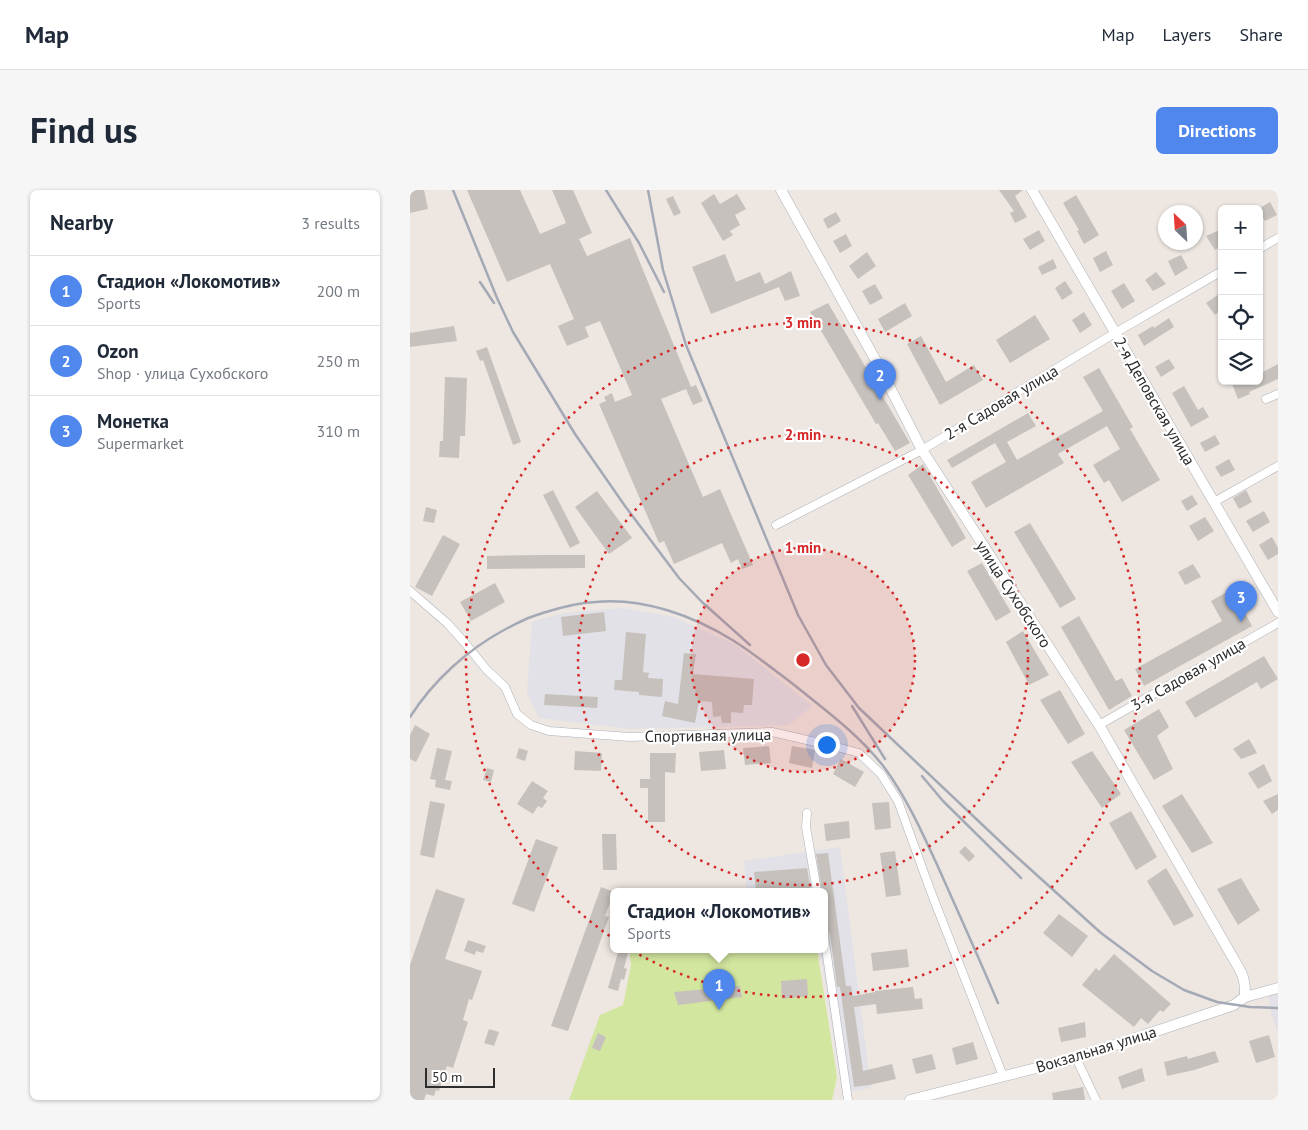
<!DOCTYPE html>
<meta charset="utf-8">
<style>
body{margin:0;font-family:"PT Sans",sans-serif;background:#f6f6f7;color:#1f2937}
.controls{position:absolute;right:15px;top:15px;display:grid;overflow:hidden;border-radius:8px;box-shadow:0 1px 4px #0004}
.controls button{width:45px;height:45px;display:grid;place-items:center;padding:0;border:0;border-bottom:1px solid #e0e1e3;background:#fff;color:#1f2937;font:25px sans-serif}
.compass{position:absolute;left:748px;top:15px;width:45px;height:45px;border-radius:50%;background:#fff;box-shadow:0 1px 4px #0004;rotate:335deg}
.scale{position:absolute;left:15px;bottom:12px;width:70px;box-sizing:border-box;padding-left:5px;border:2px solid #2d2d2d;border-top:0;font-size:14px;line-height:18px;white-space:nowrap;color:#2d2d2d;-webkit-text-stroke:4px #fff;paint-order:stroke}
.you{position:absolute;left:416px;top:554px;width:18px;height:18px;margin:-12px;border:4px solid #fff;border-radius:50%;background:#1a73e8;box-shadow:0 0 0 8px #1a73e833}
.badge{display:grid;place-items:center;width:32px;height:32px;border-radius:50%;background:#4f87ed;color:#fff;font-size:16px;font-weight:700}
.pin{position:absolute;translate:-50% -41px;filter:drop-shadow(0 1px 2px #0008)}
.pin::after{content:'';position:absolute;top:26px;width:18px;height:15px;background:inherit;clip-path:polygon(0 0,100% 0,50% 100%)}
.popup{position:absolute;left:200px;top:698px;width:218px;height:65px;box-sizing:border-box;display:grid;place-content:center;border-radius:8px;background:#fff;filter:drop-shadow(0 1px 4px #0005);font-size:16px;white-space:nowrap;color:#747a83}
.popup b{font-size:19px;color:#1f2937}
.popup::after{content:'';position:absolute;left:50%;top:100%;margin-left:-10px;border:10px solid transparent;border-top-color:#fff}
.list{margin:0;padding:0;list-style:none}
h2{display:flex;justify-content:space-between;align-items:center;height:65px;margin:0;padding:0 20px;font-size:21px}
h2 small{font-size:16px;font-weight:400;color:#747a83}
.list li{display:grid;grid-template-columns:32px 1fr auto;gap:15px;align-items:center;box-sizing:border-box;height:70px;padding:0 20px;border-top:1px solid #e0e1e3}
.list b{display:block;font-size:19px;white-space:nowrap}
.list p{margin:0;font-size:16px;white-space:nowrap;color:#747a83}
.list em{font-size:16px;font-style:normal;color:#747a83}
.icon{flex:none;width:28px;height:28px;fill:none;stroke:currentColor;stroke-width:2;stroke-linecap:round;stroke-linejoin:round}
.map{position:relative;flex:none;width:868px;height:910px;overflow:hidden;border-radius:8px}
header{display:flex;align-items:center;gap:30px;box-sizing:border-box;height:70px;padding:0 25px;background:#fff;border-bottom:1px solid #e0e1e3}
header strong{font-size:24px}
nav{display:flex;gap:28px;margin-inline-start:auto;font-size:18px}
.intro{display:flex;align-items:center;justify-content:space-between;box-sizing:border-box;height:120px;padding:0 30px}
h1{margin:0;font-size:35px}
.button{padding:12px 22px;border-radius:8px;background:#4f87ed;color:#fff;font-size:18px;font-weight:700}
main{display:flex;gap:30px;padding:0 30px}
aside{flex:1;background:#fff;border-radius:8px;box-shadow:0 1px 4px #0004}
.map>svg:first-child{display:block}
.industrial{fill:#e1e1e7}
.pitch{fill:#d3e69f}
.building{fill:#c6c1bc}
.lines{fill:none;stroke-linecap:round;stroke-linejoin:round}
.minor-casing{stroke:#adb1b8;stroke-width:9}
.tertiary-casing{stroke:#adb1b8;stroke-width:11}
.minor{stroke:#fff;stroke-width:8}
.tertiary{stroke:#fff;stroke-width:10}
.rail{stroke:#a4a9b6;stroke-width:2.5}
.ring{fill:none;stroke:#d62828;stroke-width:2.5;stroke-dasharray:2.5 5}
.labels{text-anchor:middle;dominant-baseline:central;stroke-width:4.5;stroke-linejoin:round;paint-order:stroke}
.street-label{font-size:16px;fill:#2d2d2d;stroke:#fff}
.centre{fill:#d62828;stroke:#fff;stroke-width:2.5}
.ring-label{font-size:15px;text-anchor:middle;font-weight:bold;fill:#d62828;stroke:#fff;stroke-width:4.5;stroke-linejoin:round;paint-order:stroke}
</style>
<header>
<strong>Map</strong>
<nav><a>Map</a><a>Layers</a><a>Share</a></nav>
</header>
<div class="intro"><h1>Find us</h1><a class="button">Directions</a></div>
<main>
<aside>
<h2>Nearby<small>3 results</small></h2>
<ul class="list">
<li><span class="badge">1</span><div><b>Стадион «Локомотив»</b><p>Sports</p></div><em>200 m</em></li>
<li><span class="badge">2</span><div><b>Ozon</b><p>Shop · улица Сухобского</p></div><em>250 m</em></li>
<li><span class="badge">3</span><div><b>Монетка</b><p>Supermarket</p></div><em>310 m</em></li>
</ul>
</aside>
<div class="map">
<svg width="868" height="910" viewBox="0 0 868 910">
<rect width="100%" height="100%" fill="#ede6e1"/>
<!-- industrial -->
<path class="industrial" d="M213 418 264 427 326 455 402 516 379 535 220 539 129 528 117 503 122 432 153 423Z
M430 657 461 898 432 903 410 759H414V701H337L334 671Z
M868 804V843L861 822 859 806Z"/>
<!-- pitch -->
<path class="pitch" d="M219 759H407L427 887 422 910H159L190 825 213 815 221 775Z"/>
<!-- building -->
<path class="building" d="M0 0H14L18 19 0 23Z
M57 0H110L130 44 156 33 142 0H163L182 43 169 49 177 66 220 48 281 197 286 195 293 211 283 215 276 199 251 209 293 307 310 299 343 375 332 379 328 369 321 373 312 353 264 374 254 351 249 353 189 214 196 211 194 207 202 203 205 212 222 205 190 131 175 137 179 147 157 156 148 136 164 129 140 74 97 92Z
M589 0H613L605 6 617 27 605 33 600 23 604 21Z
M304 4 310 14 327 4 336 19 325 25 330 35 320 41 323 45 313 51 291 13Z
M666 5 689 45 674 54 667 41 669 40 653 13Z
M263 6 271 23 264 26 256 9Z
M860 12 867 25 855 31 849 21V19H848Z
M426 22 431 31 418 39 413 29Z
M812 39V56L805 60 796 46Z
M629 40 635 51 620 60 613 49Z
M436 44 442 56 430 63 423 51Z
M696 61 703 75 690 82 683 68Z
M457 62 466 76 448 89 439 76Z
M315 64 326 92 350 82 355 94 381 81 390 106 375 111 369 97 301 124 282 77Z
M771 65 778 78 765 86 758 71Z
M643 69 647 78 632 85 628 77Z
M746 82 756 94 743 101 735 90Z
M655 91 663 103 652 110 645 98Z
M714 93 725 111 712 119 701 101Z
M465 94 473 108 460 115 452 101Z
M812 102V119L805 125 796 113Z
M418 113 500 253 485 261 468 233 466 234 400 122Z
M495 113 502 126 475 142 468 129Z
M674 122 682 135 670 143 662 130Z
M625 125 640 149 600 173 586 150Z
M759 128 764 137 734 156 728 145 743 136 744 138Z
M44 136 47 151 0 157V143Z
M511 146 536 192 564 175 573 190 530 215 497 154Z
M77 157 111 252 103 255 73 170 70 171 66 161Z
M759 169 765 178 751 187 745 177Z
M868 174V189L839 202 840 204 828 209 821 191H849V184Z
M689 178 723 237 720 239 750 290 712 312 699 290 694 293 683 275 710 259 697 236 648 264 654 273 576 318 561 292 596 272 585 253 542 278 537 270 618 223 626 236 597 252 607 270 693 221 673 187Z
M35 187 57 188 55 246H50L49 268 29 267 30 251H33Z
M774 196 788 220 793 217 799 227 781 237 762 203Z
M805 245 810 254 795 262 790 253Z
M819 269 825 280 811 287 805 277Z
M513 274 556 348 542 357 498 285Z
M143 300 170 353 160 358 133 305Z
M836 300 842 312 829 319 823 308Z
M187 301 222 348 199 364 165 317Z
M782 305 788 314 777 321 771 311Z
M16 317 27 320 24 333 13 331Z
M854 321 860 332 843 342 836 331Z
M795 327 804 341 788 351 779 336Z
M620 333 666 409 650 418 604 342Z
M33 345 50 354 22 406 5 397Z
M862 347 868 358V364L858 370 849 355Z
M131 365H175V378L77 379V366Z
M572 373 601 422 586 431 557 381Z
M783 374 791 387 775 395 768 382Z
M85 393 95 412 61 431 50 412Z
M822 399 842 436 734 496 725 479 812 431 801 411Z
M194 422 196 441 153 446 151 427Z
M669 426 706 491 712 488 722 506 699 520 651 437Z
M613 441 639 485 619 495 596 452Z
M216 442 236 444 233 482 239 483 238 488 253 489 252 507 229 505V502L204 500 205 490H212Z
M274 463 286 464 283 484 344 489 342 515H334L333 523 321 522V533H312L311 526 303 527 302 512 289 511 285 533 252 526 255 511 268 514Z
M854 466 868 489 851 499 847 492 785 528 775 512Z
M650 500 675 544 658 554 630 510Z
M135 504 188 507 187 518 134 515Z
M749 519 759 537 747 546 763 579 744 590 714 540Z
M5 535 20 544 6 572 0 569V545Z
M839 549 847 563 831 569 823 559Z
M359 556 361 573 335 575 333 558Z
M382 556 405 560 402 578 379 573Z
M27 558 42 561 35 590 42 591 40 600 25 597 26 590 20 589Z
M109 558 118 561 115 571 106 568Z
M314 560 316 579 291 581 289 562Z
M165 561 192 563 191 581 164 580Z
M682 561 711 604 692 618 661 572Z
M240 563H266L265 583 255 582V632H238V598H230V589H240Z
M431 569 454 582 445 597 423 584Z
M854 574 862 591 848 599 838 583Z
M77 578 84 580 81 592 73 590Z
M122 591 138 601 133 608 137 611 132 618 128 616 123 624 107 614Z
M772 604 803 653 782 663 752 616Z
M868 604V620L862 624 853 611Z
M20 611 35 614 24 668 10 665Z
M479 612 481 638 465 640 462 613Z
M721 621 747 667 726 680 699 633Z
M439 631 440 648 416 651 414 634Z
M192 644H206L207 680H193Z
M126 649 148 657 124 722 102 714Z
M555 656 565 666 559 672 549 662Z
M485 661 491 705 476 707 470 663Z
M418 663 436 796H441L443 806 465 802V801L503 797 505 809 512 808 513 819 467 824 466 814 444 817 453 881 482 874 486 889 459 895 444 897 430 797H427L420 744 417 740 414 721V701H412L406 664Z
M397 678 401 701H346L344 682Z
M756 678 784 726 764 736 737 691Z
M831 688 850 720 828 735 807 699Z
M191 697 204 702 195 726 199 727 158 841 141 836Z
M26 699 55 709 35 769 72 781 62 810 59 809 53 830 58 832 43 878 37 876 29 901 26 900 24 906 16 904 14 910H0V775Z
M649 724 678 746 662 767 633 743Z
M58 750 76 756 73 763 66 761 65 765 54 761Z
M209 759H219L214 778 217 779 214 790 211 789 208 801 198 798Z
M497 759 499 777 463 781 461 763Z
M704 764 761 814 753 822 750 820 738 834 731 828 724 837 672 795 686 778 689 781Z
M397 789 398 806 372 809 371 791Z
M330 796 332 807 268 815 264 802Z
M675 832 676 847 651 852 648 838Z
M79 839 89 842 84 856 74 853Z
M188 843 196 847 190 861 182 858Z
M859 845 865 867 846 873 839 851Z
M563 852 568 869 546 875 542 858Z
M805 861 809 872 784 880 757 886 754 872 777 866 778 869Z
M522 864 526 879 506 884 502 869Z
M732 878 735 891 712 899 708 887Z
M673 897 675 910H643L642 903Z"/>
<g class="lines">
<defs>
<path id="minor" d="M849 59 868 48
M856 209 868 204
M804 312 868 276
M366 335 512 260 705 143 812 81
M0 401 37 433 55 453 76 479 95 497 107 524 121 535 139 541 220 547 362 542 423 556 449 563 471 584 488 611 521 702 593 886
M689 535 868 433
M397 623 396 637 407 701
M414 745 438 910
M666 868 686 910"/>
<path id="tertiary" d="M371 0 470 178 512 260 689 535 830 780C835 789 835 797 835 807
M622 0 868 422
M500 910 666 868 824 815 835 807 868 798"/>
</defs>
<!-- minor casing -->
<use href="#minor" class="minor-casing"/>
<!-- tertiary casing -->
<use href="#tertiary" class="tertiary-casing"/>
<!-- minor -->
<use href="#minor" class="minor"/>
<!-- tertiary -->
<use href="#tertiary" class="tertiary"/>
<!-- rail -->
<path class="rail" d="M43 0 87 108 103 142 165 244 215 316 269 388 292 412 340 455
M196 0 229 53 254 102
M238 0 253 80 276 155 388 425 416 475 449 518 598 659 691 743 742 781 774 800 807 812 840 817 868 818
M70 92 84 113
M442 516 475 569
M0 527C23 491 57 460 94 440 102 436 109 432 116 429 123 426 130 424 136 422 152 417 168 413 185 412 233 407 284 426 324 451 346 465 367 482 388 498 418 522 450 546 474 577 497 608 513 644 529 679 549 724 569 768 588 813
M512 586 533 611 611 688"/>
</g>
<!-- distance rings -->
<circle cx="393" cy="470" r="112" fill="#d62828" fill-opacity=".12"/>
<g class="ring">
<circle cx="393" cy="470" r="112"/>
<circle cx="393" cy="470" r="225"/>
<circle cx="393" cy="470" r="337"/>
</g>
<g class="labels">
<!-- street labels -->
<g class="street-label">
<text transform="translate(745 211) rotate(60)">2-я Деповская улица</text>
<text transform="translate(591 212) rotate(-31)">2-я Садовая улица</text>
<text transform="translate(604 404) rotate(57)">улица Сухобского</text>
<text transform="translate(778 484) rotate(-30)">3-я Садовая улица</text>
<text transform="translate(298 545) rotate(-1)">Спортивная улица</text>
<text transform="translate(686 859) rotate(-17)">Вокзальная улица</text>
</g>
</g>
<circle cx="393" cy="470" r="8" class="centre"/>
<g class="ring-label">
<text x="393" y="138">3 min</text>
<text x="393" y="250">2 min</text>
<text x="393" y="363">1 min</text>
</g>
</svg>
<div class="controls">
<button>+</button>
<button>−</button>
<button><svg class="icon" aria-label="locate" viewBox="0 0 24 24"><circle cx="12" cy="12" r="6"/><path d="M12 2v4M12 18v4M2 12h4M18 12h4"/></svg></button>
<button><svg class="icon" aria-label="layers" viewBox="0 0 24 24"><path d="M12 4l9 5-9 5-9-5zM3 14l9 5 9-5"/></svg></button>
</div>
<svg class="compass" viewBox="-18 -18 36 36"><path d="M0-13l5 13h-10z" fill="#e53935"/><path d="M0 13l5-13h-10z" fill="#747a83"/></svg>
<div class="scale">50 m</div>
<div class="you"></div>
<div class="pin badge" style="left:309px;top:820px">1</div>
<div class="popup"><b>Стадион «Локомотив»</b>Sports</div>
<div class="pin badge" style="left:470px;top:210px">2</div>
<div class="pin badge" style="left:831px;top:432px">3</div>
</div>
</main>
